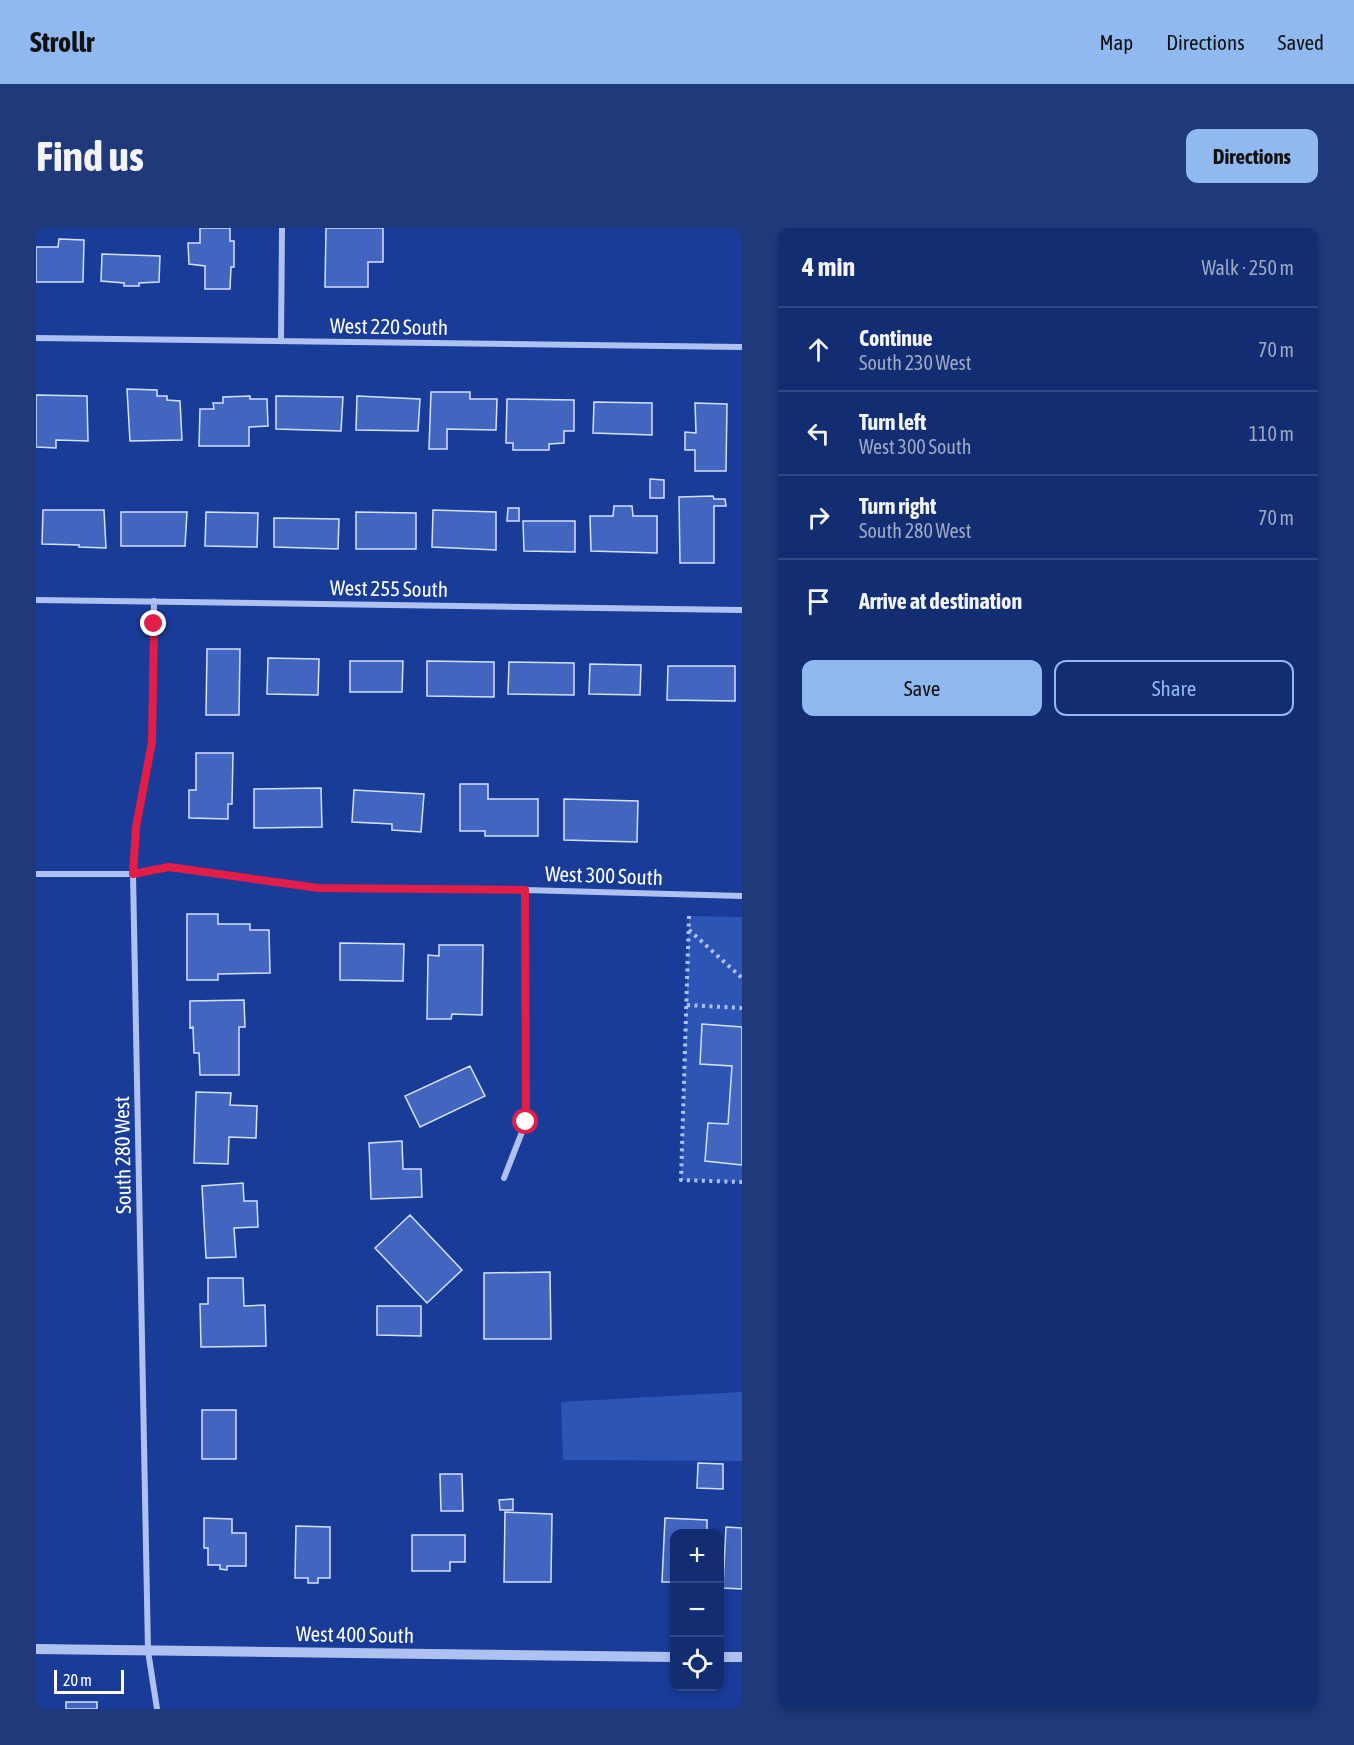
<!DOCTYPE html>
<meta charset="utf-8">
<style>
body{margin:0;font-family:"Asap Condensed",sans-serif;background:#20397b;color:#f1f3f6}
.controls{position:absolute;right:18px;bottom:18px;display:grid;overflow:hidden;border-radius:12px;box-shadow:0 3px 9px #0003}
.controls button{width:54px;height:54px;display:grid;place-items:center;padding:0;border:0;border-bottom:2px solid #324985;background:#132d73;color:#f1f3f6;font:30px sans-serif}
.scale{position:absolute;left:18px;bottom:15px;width:70px;box-sizing:border-box;padding-left:6px;border:3px solid #fff;border-top:0;font-size:16px;line-height:21px;white-space:nowrap;color:#fff;-webkit-text-stroke:4px #193c99;paint-order:stroke}
.stop{position:absolute;width:18px;height:18px;margin:-14px;border:4px solid #e11d48;border-radius:50%;background:#fff}
.stop.end{background:#e11d48;border-color:#fff;box-shadow:0 2px 6px #0008}
.list{margin:0;padding:0;list-style:none}
h2{display:flex;justify-content:space-between;align-items:center;height:78px;margin:0;padding:0 24px;font-size:26px}
h2 small{font-size:20px;font-weight:400;color:#9da8c4}
.list li{display:grid;grid-template-columns:39px 1fr auto;gap:18px;align-items:center;box-sizing:border-box;height:84px;padding:0 24px;border-top:2px solid #324985}
.list b{display:block;font-size:22px;white-space:nowrap}
.list p{margin:0;font-size:20px;white-space:nowrap;color:#9da8c4}
.list em{font-size:20px;font-style:normal;color:#9da8c4}
.actions{display:flex;gap:12px;padding:18px 24px}
.actions a{flex:1;padding:14px 0;border:2px solid #90b9f0;border-radius:12px;text-align:center;font-size:21px;color:#90b9f0}
.actions .main{background:#90b9f0;color:#111}
.icon{flex:none;width:33px;height:33px;fill:none;stroke:currentColor;stroke-width:2;stroke-linecap:round;stroke-linejoin:round}
.map{position:relative;flex:none;width:706px;height:1481px;overflow:hidden;border-radius:12px}
header{display:flex;align-items:center;gap:36px;box-sizing:border-box;height:84px;padding:0 30px;background:#90b9f0;color:#111}
header strong{font-size:28px}
nav{display:flex;gap:33px;margin-inline-start:auto;font-size:21px}
.intro{display:flex;align-items:center;justify-content:space-between;box-sizing:border-box;height:144px;padding:0 36px}
h1{margin:0;font-size:42px}
.button{padding:15px 27px;border-radius:12px;background:#90b9f0;color:#111;font-size:21px;font-weight:700}
main{display:flex;gap:36px;padding:0 36px}
aside{flex:1;background:#132d73;border-radius:12px;box-shadow:0 3px 9px #0003}
.map>svg:first-child{display:block}
.green{fill:#2d55b6}
.building{fill:#4266c0;stroke:#d5e0fc;stroke-width:1.5}
.lines{fill:none;stroke-linecap:round;stroke-linejoin:round}
.path{stroke:#aec1f1;stroke-width:4;stroke-dasharray:3 4.5;stroke-linecap:butt}
.minor{stroke:#aec1f1;stroke-width:6}
.tertiary{stroke:#aec1f1;stroke-width:10}
.route{stroke:#e11d48;stroke-width:8}
.labels{text-anchor:middle;dominant-baseline:central;stroke-width:5;stroke-linejoin:round;paint-order:stroke}
.street-label{font-size:21px;fill:#fff;stroke:#193c99}
</style>
<header>
<strong>Strollr</strong>
<nav><a>Map</a><a>Directions</a><a>Saved</a></nav>
</header>
<div class="intro"><h1>Find us</h1><a class="button">Directions</a></div>
<main>
<div class="map">
<svg width="706" height="1481" viewBox="0 0 706 1481">
<rect width="100%" height="100%" fill="#193c99"/>
<!-- green -->
<path class="green" d="M653 688 706 689V954L645 952Z
M706 1164V1233L527 1232 525 1174Z"/>
<!-- building -->
<path class="building" d="M164 0H194V13H198V39H195L194 61H169V38L153 36 152 15H164Z
M290 0H347V34H332V59H289Z
M23 11 48 12 47 54H0V19H22Z
M66 26 124 28 123 54 103 55V58H88V55L65 53Z
M91 161 121 162V168H131V172L144 173 146 212 94 213Z
M395 164H434V171H461L460 202 411 201V221H393Z
M0 167 51 168 52 213 20 212V220L0 219Z
M214 168V171H231L232 198 213 199V218H163L164 181H178L177 175H187V169Z
M240 168 307 169 305 203 240 201Z
M321 168 384 171 382 203 320 202Z
M471 171 538 172V203H528V215L513 216V222H477V215H470Z
M558 174 616 175V207L557 205Z
M659 175 691 176 690 243H659V222H649V204L660 205Z
M614 251 628 252V270H614Z
M677 268 678 271H689L690 278H678V335H644L643 269Z
M578 278H596L597 288H621V325L555 323 554 288H577Z
M472 280H483V293H471Z
M7 282H68L70 320 43 319V317L6 316Z
M397 282 460 284V322L396 319Z
M85 284H151L149 318H85Z
M170 284 222 285 221 319 169 318Z
M320 284 380 285V321H320Z
M238 290 303 291 302 321 238 319Z
M487 293H539V324L488 323Z
M171 421H204L203 487H170Z
M232 430 283 431 282 467 231 466Z
M314 433H367L366 464H314Z
M391 433 458 434V469L391 468Z
M473 434 538 435V467L472 466Z
M554 436 605 437 604 467 553 466Z
M632 438H699V473L631 472Z
M160 525H197L196 576H192V591L153 590V562H160Z
M424 556H452V571H502V608H449V603H424Z
M285 560 286 599 218 600V561Z
M318 562 388 566 385 604 356 602V596L316 594Z
M528 571 602 573 601 614 528 612Z
M151 686H182V696H214V702H233L234 745 182 746V752H151Z
M304 715 368 716 367 753 304 752Z
M403 717H447L446 787 416 786 415 791H391L392 727 403 728Z
M208 772 209 799H203V847H164L163 825H158L157 799 154 800V773Z
M666 796 706 799V937L669 933 672 895 692 896 696 838 664 836Z
M434 838 449 868 384 899 369 868Z
M160 864 195 865 194 877 221 878 220 910 193 909 192 936 158 935Z
M366 913 367 941H385L386 969 335 971 333 915Z
M207 955 208 973H221L222 999 198 1000 200 1029 170 1030 166 958Z
M374 987 426 1042 391 1075 339 1020Z
M514 1044 515 1111H448V1045Z
M172 1050H207L208 1078 229 1077 230 1118 165 1119 164 1076H172Z
M341 1078H385V1108L341 1107Z
M166 1182H200V1231H166Z
M662 1235 687 1236V1261L661 1260Z
M404 1246H426L427 1283H405Z
M477 1271V1282H464L463 1272Z
M469 1284 516 1286 515 1354H468Z
M168 1290 196 1291V1305H210V1338H191V1342L184 1341V1337H172V1320H168Z
M629 1290 671 1292V1306H638V1354H626Z
M260 1298 294 1299V1350H282V1355H272V1350H259Z
M690 1299 706 1300V1361L687 1360Z
M376 1307H429V1334H414V1343H376Z
M30 1474H61V1481H30Z"/>
<g class="lines">
<!-- path -->
<path class="path" d="M653 688 645 952 706 954
M653 702 706 750
M651 777 706 780"/>
<!-- minor -->
<path class="minor" d="M0 110 706 119
M245 113 246 0
M0 372 706 382
M118 373 116 514 100 599 97 646 112 1423 121 1481
M0 646H97L133 639 282 660 489 662 706 668
M468 950 490 894 489 662"/>
<!-- tertiary -->
<path class="tertiary" d="M0 1421 638 1429
M684 1429H706"/>
</g>
<g class="lines">
<!-- route -->
<path class="route" d="M118 396 116 514 100 599 97 646 133 639 282 660 489 662 490 894"/>
</g>
<g class="labels">
<!-- street labels -->
<g class="street-label">
<text transform="translate(353 98) rotate(1)">West 220 South</text>
<text transform="translate(353 360) rotate(1)">West 255 South</text>
<text transform="translate(568 647) rotate(2)">West 300 South</text>
<text transform="translate(86 927) rotate(-91)">South 280 West</text>
<text transform="translate(319 1406) rotate(1)">West 400 South</text>
</g>
</g>
</svg>
<div class="controls">
<button>+</button>
<button>−</button>
<button><svg class="icon" aria-label="locate" viewBox="0 0 24 24"><circle cx="12" cy="12" r="6"/><path d="M12 2v4M12 18v4M2 12h4M18 12h4"/></svg></button>
</div>
<div class="scale">20 m</div>
<div class="stop" style="left:490px;top:894px"></div>
<div class="stop end" style="left:118px;top:396px"></div>
</div>
<aside>
<h2>4 min<small>Walk · 250 m</small></h2>
<ul class="list">
<li><svg class="icon" aria-label="ahead" viewBox="0 0 24 24"><path d="M12 20V5M6 11l6-6 6 6"/></svg><div><b>Continue</b><p>South 230 West</p></div><em>70 m</em></li>
<li><svg class="icon" aria-label="left" viewBox="0 0 24 24"><path d="M17 20v-9H6M10 6l-5 5 5 5"/></svg><div><b>Turn left</b><p>West 300 South</p></div><em>110 m</em></li>
<li><svg class="icon" aria-label="right" viewBox="0 0 24 24"><path d="M7 20v-9h11M14 6l5 5-5 5"/></svg><div><b>Turn right</b><p>South 280 West</p></div><em>70 m</em></li>
<li><svg class="icon" aria-label="arrive" viewBox="0 0 24 24"><path d="M6 21V4h12l-3 4 3 4H6"/></svg><div><b>Arrive at destination</b></div></li>
</ul>
<div class="actions"><a class="main">Save</a><a>Share</a></div>
</aside>
</main>
